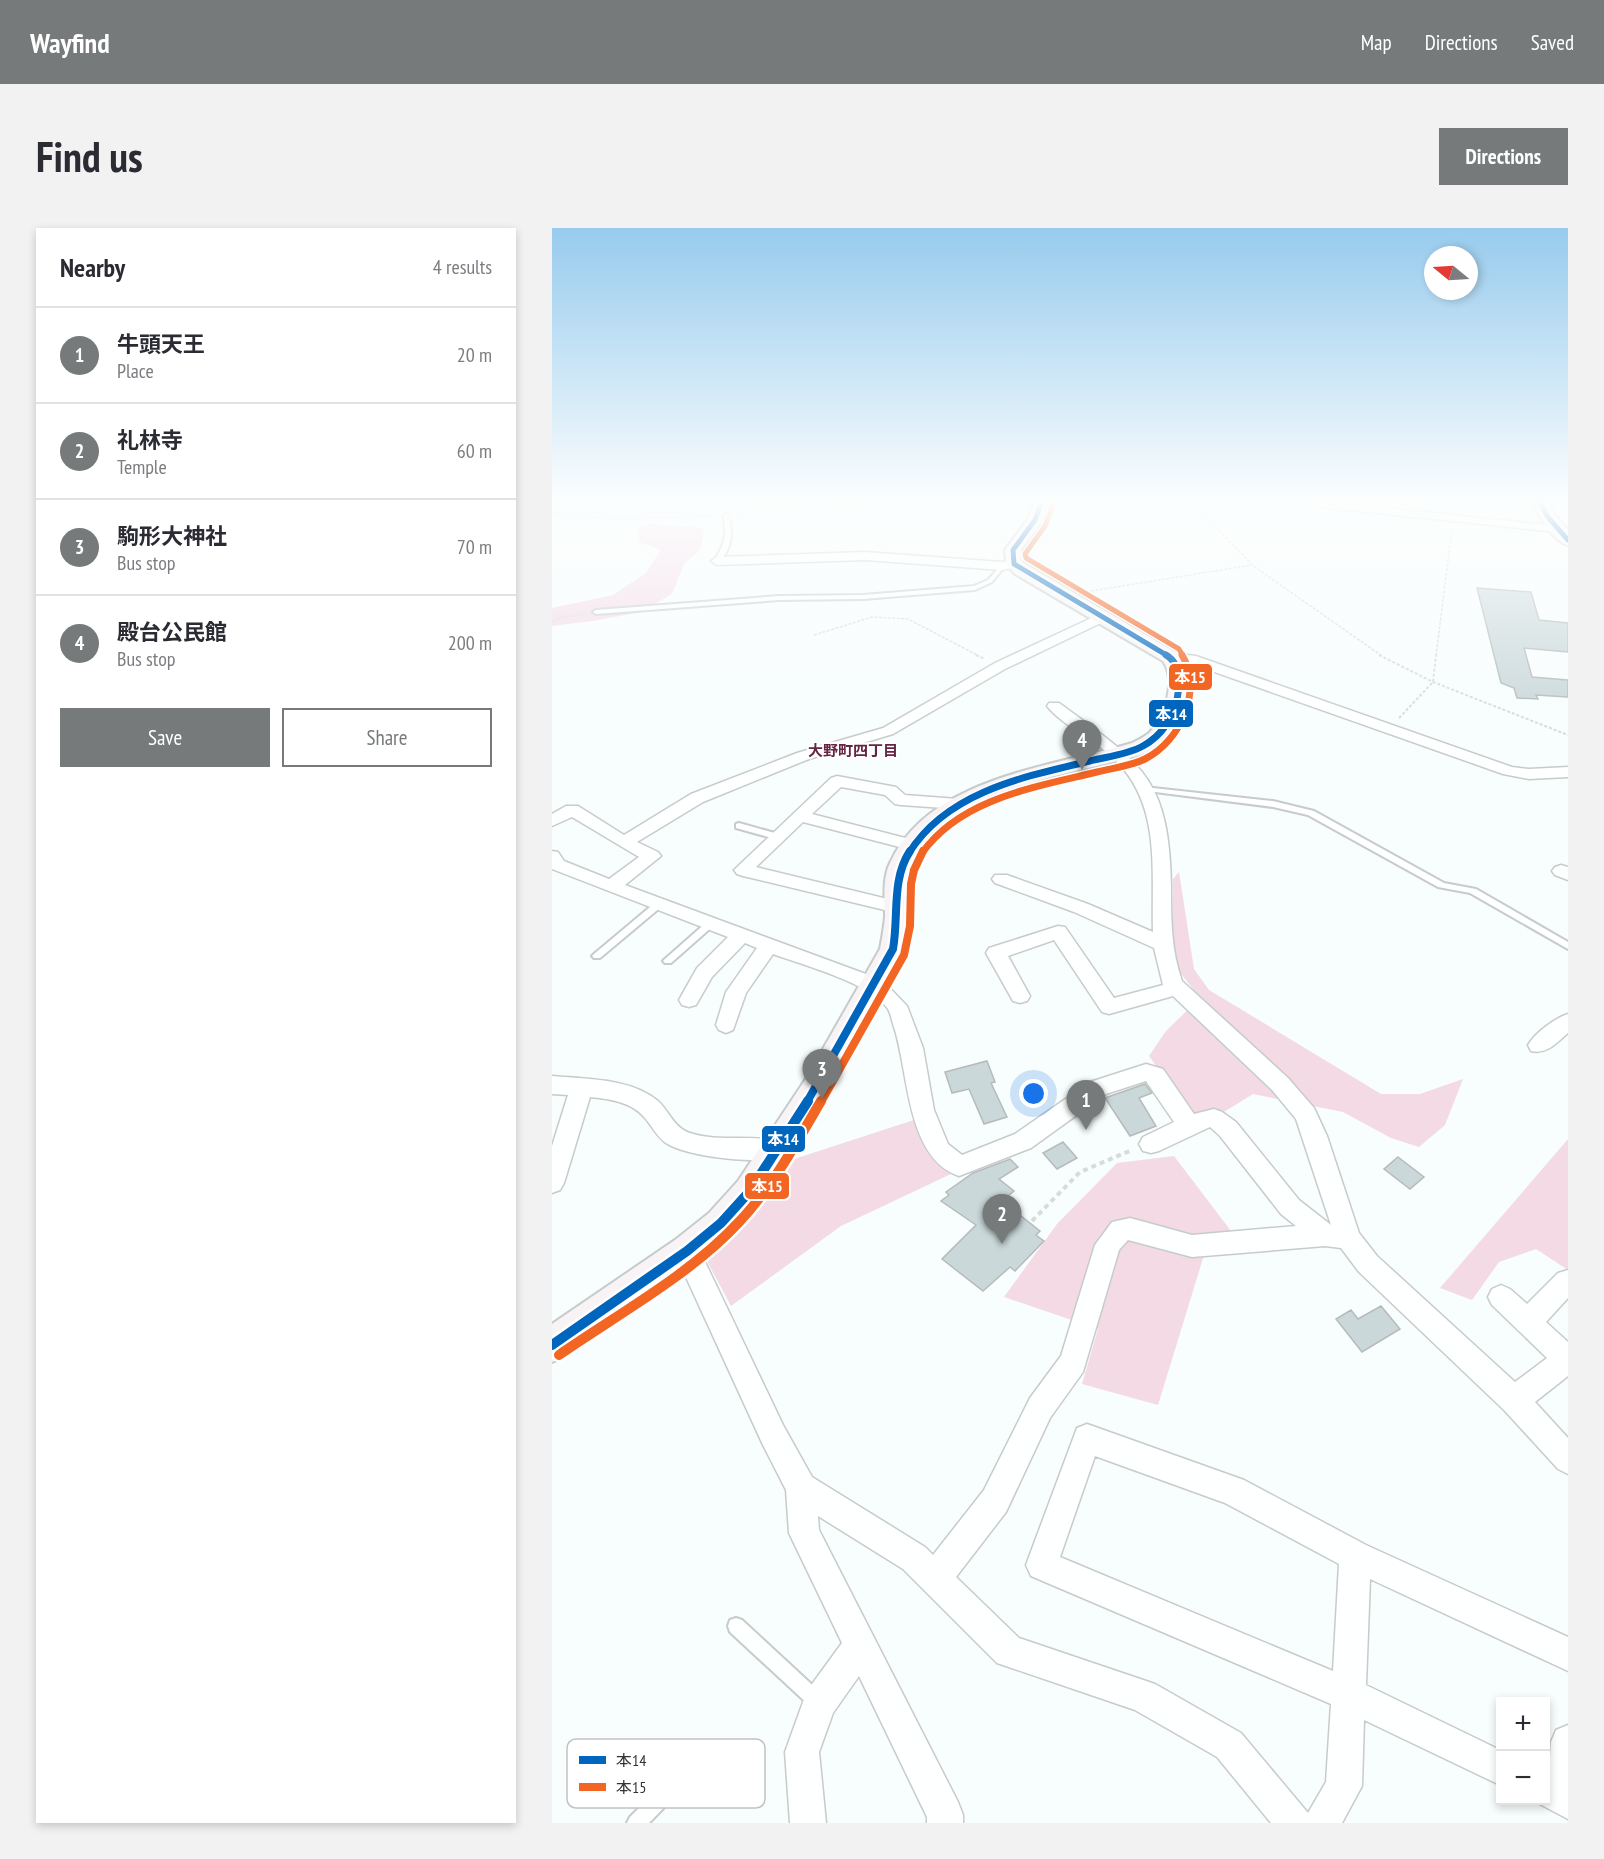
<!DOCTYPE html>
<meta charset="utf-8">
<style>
body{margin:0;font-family:"PT Sans Narrow","Noto Sans JP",sans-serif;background:#f2f2f3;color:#2b2b33}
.controls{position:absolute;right:18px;bottom:18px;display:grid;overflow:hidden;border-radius:0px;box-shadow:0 3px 9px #0003}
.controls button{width:54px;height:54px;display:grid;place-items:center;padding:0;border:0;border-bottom:2px solid #e1e1e2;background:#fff;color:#2b2b33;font:30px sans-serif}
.compass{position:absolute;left:872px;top:18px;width:54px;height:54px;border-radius:50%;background:#fff;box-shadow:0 3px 9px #0003;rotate:288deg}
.you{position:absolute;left:482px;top:866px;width:21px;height:21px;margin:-15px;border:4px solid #fff;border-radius:50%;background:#1a73e8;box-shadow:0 0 0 9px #1a73e833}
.badge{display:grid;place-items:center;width:39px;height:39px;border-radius:50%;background:#767a7a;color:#fff;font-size:20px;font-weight:700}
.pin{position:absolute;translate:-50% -50px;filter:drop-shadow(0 2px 3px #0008)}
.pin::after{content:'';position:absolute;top:32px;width:21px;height:18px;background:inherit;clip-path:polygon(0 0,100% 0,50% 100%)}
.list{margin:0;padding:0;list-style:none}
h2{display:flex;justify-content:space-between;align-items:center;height:78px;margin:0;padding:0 24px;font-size:26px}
h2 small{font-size:20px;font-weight:400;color:#7c7c81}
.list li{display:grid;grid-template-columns:39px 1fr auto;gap:18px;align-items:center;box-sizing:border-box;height:96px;padding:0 24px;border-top:2px solid #e1e1e2}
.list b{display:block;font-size:22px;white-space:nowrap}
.list p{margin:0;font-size:20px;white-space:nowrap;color:#7c7c81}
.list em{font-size:20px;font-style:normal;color:#7c7c81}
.actions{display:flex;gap:12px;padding:18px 24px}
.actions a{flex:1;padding:14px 0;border:2px solid #767a7a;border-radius:0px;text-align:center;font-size:21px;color:#767a7a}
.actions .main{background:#767a7a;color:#fff}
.map{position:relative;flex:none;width:1016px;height:1595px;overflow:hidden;border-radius:0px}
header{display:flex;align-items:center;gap:36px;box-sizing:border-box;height:84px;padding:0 30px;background:#767a7a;color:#fff}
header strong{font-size:28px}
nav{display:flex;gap:33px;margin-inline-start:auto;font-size:21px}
.intro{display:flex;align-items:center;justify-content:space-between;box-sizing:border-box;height:144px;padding:0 36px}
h1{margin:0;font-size:42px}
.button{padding:15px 27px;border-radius:0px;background:#767a7a;color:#fff;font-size:21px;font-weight:700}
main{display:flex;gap:36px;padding:0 36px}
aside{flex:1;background:#fff;border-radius:0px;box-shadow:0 3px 9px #0003}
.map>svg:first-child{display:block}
.green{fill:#f3dae5}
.building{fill:#cad8da;stroke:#b6baba;stroke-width:1.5}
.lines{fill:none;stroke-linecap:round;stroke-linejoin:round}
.lane-casing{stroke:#c7cbcb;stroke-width:4}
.street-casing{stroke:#c7cbcb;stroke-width:3}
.secondary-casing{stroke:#c7cbcb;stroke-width:4}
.path-far2{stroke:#d9dbdb;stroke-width:1.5;stroke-dasharray:3 1.5;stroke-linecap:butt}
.path-far1{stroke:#d9dbdb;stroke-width:2;stroke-dasharray:3 2;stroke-linecap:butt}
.path{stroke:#d9dbdb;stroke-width:4;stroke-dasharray:5 4;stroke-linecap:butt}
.lane{fill:#feffff;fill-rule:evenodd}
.street{fill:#feffff;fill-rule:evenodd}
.secondary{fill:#f8f4f6;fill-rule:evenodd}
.bus-1-far3-casing{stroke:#fff;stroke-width:8}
.bus-1-far2-casing{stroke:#fff;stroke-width:10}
.bus-1-far1-casing{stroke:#fff;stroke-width:13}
.bus-1-casing{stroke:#fff;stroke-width:15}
.bus-2-far3-casing{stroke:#fff;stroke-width:8}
.bus-2-far2-casing{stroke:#fff;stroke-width:10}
.bus-2-far1-casing{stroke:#fff;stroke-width:13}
.bus-2-casing{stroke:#fff;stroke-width:15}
.bus-1-far3{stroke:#0065bd;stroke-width:5}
.bus-1-far2{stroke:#0065bd;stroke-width:7}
.bus-1-far1{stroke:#0065bd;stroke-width:8}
.bus-1{stroke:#0065bd;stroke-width:10}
.bus-2-far3{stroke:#f26522;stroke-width:5}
.bus-2-far2{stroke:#f26522;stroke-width:7}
.bus-2-far1{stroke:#f26522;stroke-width:8}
.bus-2{stroke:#f26522;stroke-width:10}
.labels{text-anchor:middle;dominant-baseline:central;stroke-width:4.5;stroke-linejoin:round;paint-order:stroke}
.far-neighbourhood-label{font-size:15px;font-weight:bold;fill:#652443;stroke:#fff}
.key{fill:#fff;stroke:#c1c2c2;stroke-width:1.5}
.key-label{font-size:16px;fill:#303434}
.line-badge{stroke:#fff;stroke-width:2}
.badge-label{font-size:16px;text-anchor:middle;font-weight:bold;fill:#fff}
</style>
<header>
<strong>Wayfind</strong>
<nav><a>Map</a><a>Directions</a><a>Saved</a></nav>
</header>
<div class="intro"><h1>Find us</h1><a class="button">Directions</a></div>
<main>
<aside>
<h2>Nearby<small>4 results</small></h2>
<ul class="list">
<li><span class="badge">1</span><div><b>牛頭天王</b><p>Place</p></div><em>20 m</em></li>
<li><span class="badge">2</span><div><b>礼林寺</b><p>Temple</p></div><em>60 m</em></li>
<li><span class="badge">3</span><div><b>駒形大神社</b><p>Bus stop</p></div><em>70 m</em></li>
<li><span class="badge">4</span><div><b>殿台公民館</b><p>Bus stop</p></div><em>200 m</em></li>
</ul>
<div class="actions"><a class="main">Save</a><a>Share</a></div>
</aside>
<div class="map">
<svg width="1016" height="1595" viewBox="0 0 1016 1595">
<rect width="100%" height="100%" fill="#f8fdfd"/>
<!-- green -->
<path class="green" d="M98 296 150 300 152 305 148 322 132 336 120 366 89 384 41 393 0 398V380L61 367 94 345 109 322 87 314 85 300Z
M627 644 642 741 657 762 829 866H868L911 851 893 897 867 919 839 910 791 884 701 866 662 890 637 884 597 828 614 803 648 770 623 738 621 713V651Z
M362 892 401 945 289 998 179 1078 155 1033 199 986 236 933Z
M1016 911V1042L984 1021 947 1034 920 1072 888 1060Z
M622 928 695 1024 652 1027 606 1177 530 1156 546 1101 452 1069 505 996 565 935Z"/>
<!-- building -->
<path class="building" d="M925 360 979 364 987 392 1016 395V424L972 420 980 449 1016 452V469L984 467 986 471 965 470 962 460 949 455Z
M435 833 443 854 439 855 455 889 432 896 417 861 400 865 393 844Z
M593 856 600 865 587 870 604 898 578 908 553 870Z
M511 914 525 930 505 941 491 925Z
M846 929 872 949 858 961 832 941Z
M458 931 466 939 447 951 462 963 450 973 488 1003 484 1007 492 1013 463 1043 458 1039 431 1063 390 1031 424 997 389 973 397 967 394 964 421 945Z
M829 1078 848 1101 810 1124 784 1091 799 1082 806 1091Z"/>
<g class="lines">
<defs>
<path id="lane" d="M174 286 177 288C181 305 180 323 165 335L162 333C172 318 176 306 171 288Z
M450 336 453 338 440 354 423 362 311 371 227 372 44 386 41 384 44 382 227 368 311 367 422 358 436 352Z
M592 559 721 573 762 583 892 655 924 661 1016 714V721L918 665 886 659 756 587 721 579 595 563 591 561Z
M187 595 230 607 231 609 227 612 184 600V596Z
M107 673 112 676 110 678 48 730H42L40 728 42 726 104 674Z
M158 693 163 696 161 698 119 735H113L111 733 113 731 155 694Z
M184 1390 190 1392 270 1466 272 1472 270 1478 264 1480 258 1478 178 1404 176 1398 178 1392Z
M122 1548 128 1551 131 1557 128 1563 97 1595H75L78 1589 116 1551Z"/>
<path id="street" d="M734 273H768L1005 298 1011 301 1005 304 739 276Z
M313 324 450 334 462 332 468 336 466 339 450 342 313 332 165 337 159 333 165 329Z
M550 385 555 386 557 389 555 392 453 441 341 506 257 531 151 574 85 614 106 624 109 628 73 657 330 752 355 778 371 820 382 882 396 916 410 927 463 906 538 854 594 836 611 841 642 886 662 881 670 884 684 894 747 972 779 997 744 891 720 862 621 768 557 786 550 784 502 712 456 728 478 768 475 773 468 775 461 773 434 725 437 720 506 698 513 699 562 770 611 757 602 720 522 684 443 655 440 651 443 647H455L536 676 601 704C599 640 611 573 557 526 539 510 509 496 495 478L497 475H507C590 536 617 549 619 658 619 691 619 722 630 753L736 850 762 880 775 908 807 1005 825 1028 963 1154 995 1130 940 1077 936 1069 940 1061 949 1057 958 1061 975 1076 1006 1045 1016 1042V1070L994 1094 1016 1114V1148L983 1174 1016 1210V1246L1006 1241 952 1182 807 1044 789 1020 773 1018 640 1029 576 1012 567 1022 531 1144 498 1190 454 1284 404 1349 467 1410 603 1456 689 1505 756 1585 774 1554 779 1476 479 1348 474 1337 525 1200 535 1196 692 1252 814 1317 1016 1409V1443L818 1351 814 1457 948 1522V1557L812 1492 810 1558 790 1595H719L665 1529 583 1482 445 1435 351 1341 266 1288 267 1302 406 1574 411 1587V1595H375V1589L307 1448 281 1485 267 1524 274 1595H238L233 1524 255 1463 290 1415 237 1305 234 1262 211 1217 122 1023 126 1015 135 1012 144 1015 231 1197 260 1249 373 1319 381 1327 432 1262 478 1170 509 1128 543 1017 560 994 578 990 640 1007 744 998 729 986 668 908 658 899 607 923 599 925 591 923 587 916 591 909 622 894 594 853 554 866 479 920 407 948C354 930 357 844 342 799 340 794 339 786 336 781 319 755 251 737 221 726L194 765 181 802 174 805 167 802 164 797 174 764 205 720 193 715 160 749 144 777 137 779 130 777 127 772 145 740 176 709 0 641V623L6 624 12 633 57 651 87 629 20 589 0 598V586L14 578H26L72 607 139 566 245 525 331 500 443 435ZM543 1228 673 1275 787 1336 781 1443 508 1329Z
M618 425 644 428 960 539 977 541 1016 539V549L977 551 951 546 637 435 613 432 611 429Z
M285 548 344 559 353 567 406 571 414 576 406 581 349 577 343 576 333 567 289 559 260 586 365 613 368 617 365 621 359 622 251 594 204 639 352 675 354 679 352 683 345 685 191 648 185 646 182 642 279 550Z
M1009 637 1016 639V652L1003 647 1000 643 1003 639Z
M1016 786V805C1005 814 995 827 979 823L976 817C983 805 1003 790 1016 786Z
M0 848C33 851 79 850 106 873 117 883 122 900 138 905 169 915 203 905 233 915L237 922 233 929C210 937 135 929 114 915 105 909 100 898 93 890 80 874 58 871 38 869L12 955 8 962 0 965V918L16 867 0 866Z
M1016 1497V1591L980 1572H993V1544L997 1546 999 1514 1004 1502Z"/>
<path id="secondary" d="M483 273H497L491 292 469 322 470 334 625 425 636 441 637 459 632 478 625 496 611 514 596 525C525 546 395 559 362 635 354 653 359 675 358 694 358 703 356 712 354 721L277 865 210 973 181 1005 147 1034 13 1129 0 1134V1096L123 1012 157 985 186 953 255 849 328 721C330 710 332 700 333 689 333 672 330 651 338 635 377 549 500 539 580 515 586 512 592 509 597 505 614 489 624 452 611 433L463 346 454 336 453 322 476 291Z
M981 273H995L1002 286 1016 302V317C1000 313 986 287 981 273Z"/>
</defs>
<!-- lane casing -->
<use href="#lane" class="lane-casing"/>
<!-- street casing -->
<use href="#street" class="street-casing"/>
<!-- secondary casing -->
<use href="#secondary" class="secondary-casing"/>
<!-- path-far2 -->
<path class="path-far2" d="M640 273 700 337 830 428
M0 285 59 291 163 288
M184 287 203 283 272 284 353 273
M539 363 700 337
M0 394 6 390 34 386
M262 407 320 389 356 391 427 428
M884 428 900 301"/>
<!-- path-far1 -->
<path class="path-far1" d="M424 427 433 431
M827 427 881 454 1016 507
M847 490 881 454 884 427"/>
<!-- path -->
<path class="path" d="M480 993 528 944 580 922"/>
<!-- lane -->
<use href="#lane" class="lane"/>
<!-- street -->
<use href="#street" class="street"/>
<!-- secondary -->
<use href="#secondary" class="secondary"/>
<defs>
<path id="bus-1-far3" d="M490 273 483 292 461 322 462 336 616 428
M988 273 995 288 1016 312"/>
<path id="bus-1-far2" d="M357 625C394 565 470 549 534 534 552 529 575 527 591 518 600 513 608 506 614 497 626 479 636 440 614 427"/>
<path id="bus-1-far1" d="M255 874 341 721C347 688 339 652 358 623"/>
<path id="bus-1" d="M0 1117 135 1023 169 995 198 963 256 873"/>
<path id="bus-2-far3" d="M501 277 493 298 473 326 474 330 627 421 631 428"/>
<path id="bus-2-far2" d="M370 625C409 570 484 559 545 544 560 540 579 538 593 531 629 513 651 462 630 427"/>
<path id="bus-2-far1" d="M269 874 352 727 358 698 359 656 362 642 371 623"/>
<path id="bus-2" d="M7 1127C66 1086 138 1047 187 994 220 959 245 914 269 873"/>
</defs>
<!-- bus-1-far3 casing -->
<use href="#bus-1-far3" class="bus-1-far3-casing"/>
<!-- bus-1-far2 casing -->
<use href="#bus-1-far2" class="bus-1-far2-casing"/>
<!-- bus-1-far1 casing -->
<use href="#bus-1-far1" class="bus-1-far1-casing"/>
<!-- bus-1 casing -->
<use href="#bus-1" class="bus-1-casing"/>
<!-- bus-2-far3 casing -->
<use href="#bus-2-far3" class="bus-2-far3-casing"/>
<!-- bus-2-far2 casing -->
<use href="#bus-2-far2" class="bus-2-far2-casing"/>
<!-- bus-2-far1 casing -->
<use href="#bus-2-far1" class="bus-2-far1-casing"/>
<!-- bus-2 casing -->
<use href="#bus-2" class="bus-2-casing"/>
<!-- bus-1-far3 -->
<use href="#bus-1-far3" class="bus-1-far3"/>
<!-- bus-1-far2 -->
<use href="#bus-1-far2" class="bus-1-far2"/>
<!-- bus-1-far1 -->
<use href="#bus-1-far1" class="bus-1-far1"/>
<!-- bus-1 -->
<use href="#bus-1" class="bus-1"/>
<!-- bus-2-far3 -->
<use href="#bus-2-far3" class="bus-2-far3"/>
<!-- bus-2-far2 -->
<use href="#bus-2-far2" class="bus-2-far2"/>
<!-- bus-2-far1 -->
<use href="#bus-2-far1" class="bus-2-far1"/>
<!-- bus-2 -->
<use href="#bus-2" class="bus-2"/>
</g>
<!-- sky -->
<linearGradient id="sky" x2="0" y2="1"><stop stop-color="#97cbed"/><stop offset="0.55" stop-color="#fcfefe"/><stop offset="1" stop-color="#fcfefe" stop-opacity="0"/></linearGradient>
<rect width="1016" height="496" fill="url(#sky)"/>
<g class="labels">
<!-- far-neighbourhood labels -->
<g class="far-neighbourhood-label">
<text x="301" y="522">大野町四丁目</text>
</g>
</g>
<!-- legend -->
<rect x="15" y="1511" width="198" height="69" rx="9" class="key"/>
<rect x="27" y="1528" width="27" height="8" fill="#0065bd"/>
<rect x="27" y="1555" width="27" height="8" fill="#f26522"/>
<g class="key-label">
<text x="64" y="1538">本14</text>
<text x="64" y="1565">本15</text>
</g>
<g class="line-badge">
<rect x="616" y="435" width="45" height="28" rx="6" fill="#f26522"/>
<rect x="596" y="471" width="46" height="29" rx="6" fill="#0065bd"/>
<rect x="209" y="897" width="45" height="28" rx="6" fill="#0065bd"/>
<rect x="192" y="944" width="46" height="28" rx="6" fill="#f26522"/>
</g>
<g class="badge-label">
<text x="638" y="455">本15</text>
<text x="619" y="492">本14</text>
<text x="231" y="917">本14</text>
<text x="215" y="964">本15</text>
</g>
</svg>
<div class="controls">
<button>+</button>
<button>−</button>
</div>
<svg class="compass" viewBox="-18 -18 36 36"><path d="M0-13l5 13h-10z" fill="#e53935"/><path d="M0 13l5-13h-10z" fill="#7c7c81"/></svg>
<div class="you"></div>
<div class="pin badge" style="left:534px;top:902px">1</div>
<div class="pin badge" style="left:450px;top:1016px">2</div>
<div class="pin badge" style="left:270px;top:871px">3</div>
<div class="pin badge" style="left:530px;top:542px">4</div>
</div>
</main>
